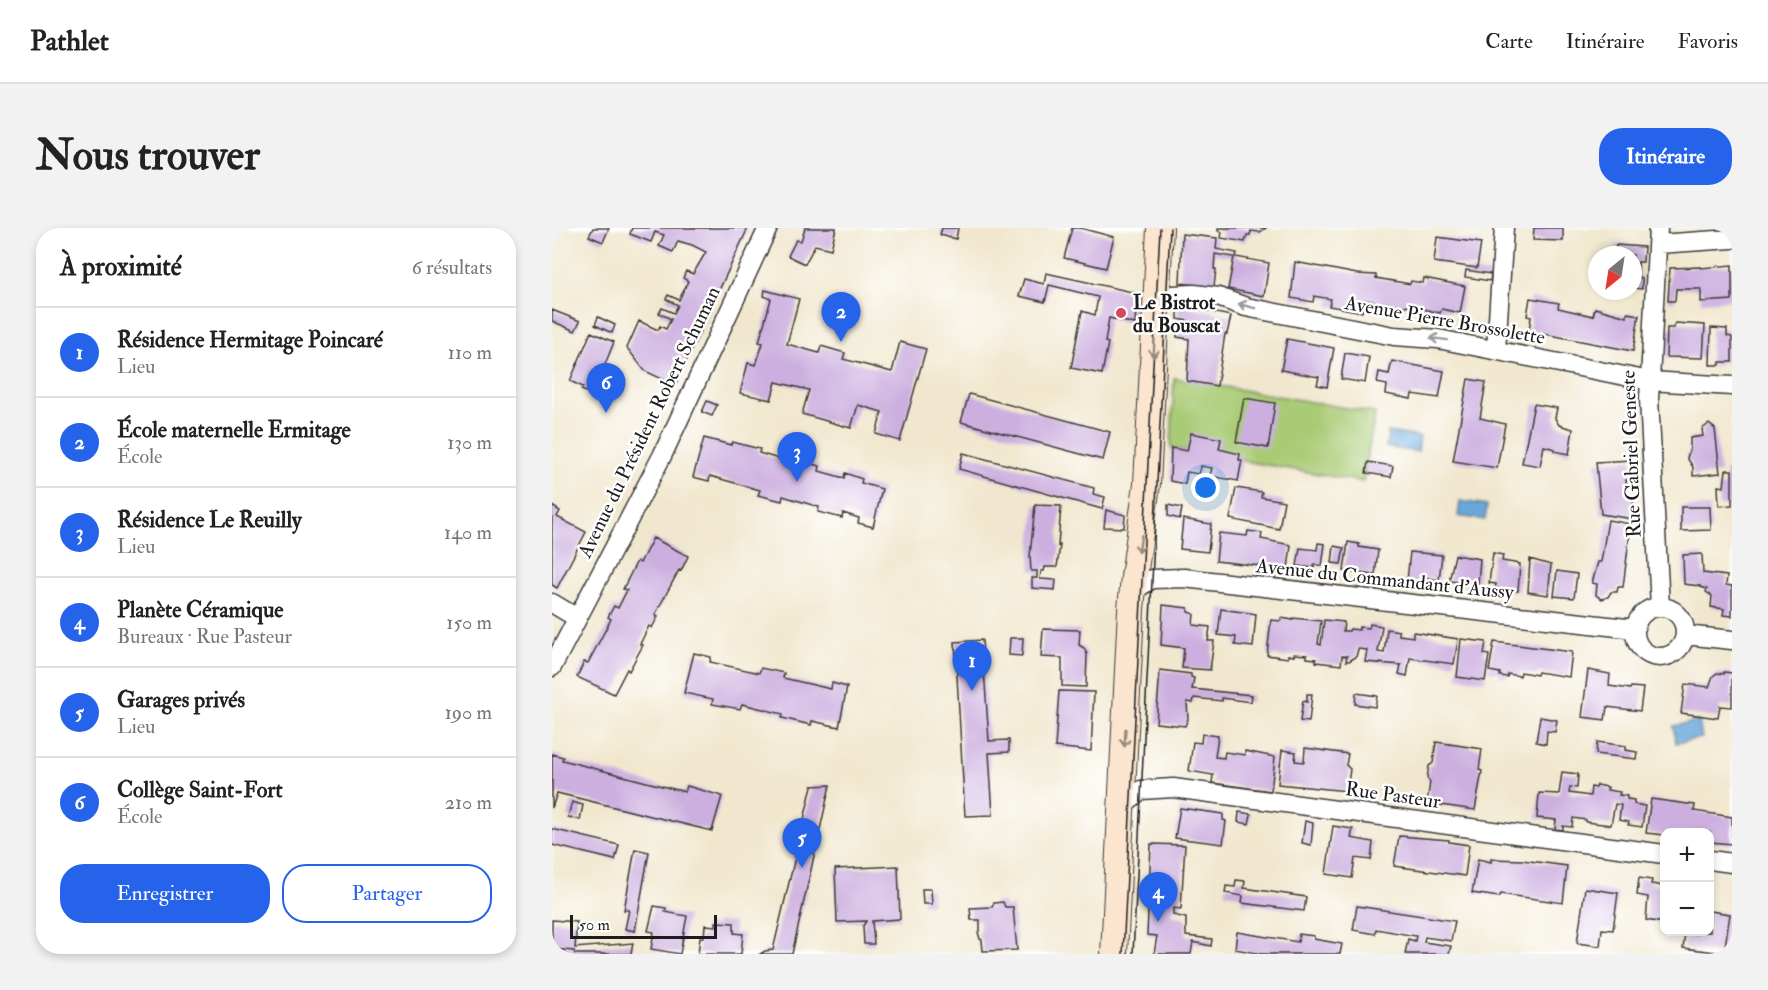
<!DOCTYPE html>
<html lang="fr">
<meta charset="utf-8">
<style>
body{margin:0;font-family:"IM FELL Double Pica",serif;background:#f2f2f2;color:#222}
.controls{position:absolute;right:18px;bottom:18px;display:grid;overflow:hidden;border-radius:12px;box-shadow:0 3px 9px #0003}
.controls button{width:54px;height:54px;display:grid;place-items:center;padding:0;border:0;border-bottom:2px solid #e0e0e0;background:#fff;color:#222;font:30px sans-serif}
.compass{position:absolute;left:1036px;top:18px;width:54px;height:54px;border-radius:50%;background:#fff;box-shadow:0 3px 9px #0003;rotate:210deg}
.scale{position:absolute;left:18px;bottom:15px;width:147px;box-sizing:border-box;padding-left:6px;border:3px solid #1c1c1c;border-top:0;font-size:16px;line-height:21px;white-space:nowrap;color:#1c1c1c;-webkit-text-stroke:4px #fff;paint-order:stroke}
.you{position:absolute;left:654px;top:260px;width:21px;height:21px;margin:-15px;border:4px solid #fff;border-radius:50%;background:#1a73e8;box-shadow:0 0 0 9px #1a73e833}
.badge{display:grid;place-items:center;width:39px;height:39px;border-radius:50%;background:#2563eb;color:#fff;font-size:20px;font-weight:700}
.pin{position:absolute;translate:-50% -50px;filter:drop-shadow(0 2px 3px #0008)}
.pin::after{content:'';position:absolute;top:32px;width:21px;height:18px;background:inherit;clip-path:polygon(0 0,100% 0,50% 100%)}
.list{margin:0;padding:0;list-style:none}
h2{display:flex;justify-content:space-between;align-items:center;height:78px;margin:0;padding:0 24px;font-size:26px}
h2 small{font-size:20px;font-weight:400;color:#767676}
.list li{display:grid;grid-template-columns:39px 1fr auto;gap:18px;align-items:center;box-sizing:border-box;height:90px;padding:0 24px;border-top:2px solid #e0e0e0}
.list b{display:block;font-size:22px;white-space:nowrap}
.list p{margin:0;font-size:20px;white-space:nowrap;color:#767676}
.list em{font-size:20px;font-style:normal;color:#767676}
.actions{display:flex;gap:12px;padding:18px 24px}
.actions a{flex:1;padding:14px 0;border:2px solid #2563eb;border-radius:24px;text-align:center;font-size:21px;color:#2563eb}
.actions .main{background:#2563eb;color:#fff}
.map{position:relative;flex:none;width:1180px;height:726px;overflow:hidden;border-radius:24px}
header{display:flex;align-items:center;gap:36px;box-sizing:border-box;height:84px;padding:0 30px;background:#fff;border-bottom:2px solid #e0e0e0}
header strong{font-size:28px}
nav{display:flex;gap:33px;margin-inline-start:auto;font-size:21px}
.intro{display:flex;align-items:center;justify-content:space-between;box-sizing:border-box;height:144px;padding:0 36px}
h1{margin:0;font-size:42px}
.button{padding:15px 27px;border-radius:24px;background:#2563eb;color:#fff;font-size:21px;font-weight:700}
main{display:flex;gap:36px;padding:0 36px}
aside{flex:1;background:#fff;border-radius:24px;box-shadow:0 3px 9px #0003}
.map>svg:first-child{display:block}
.green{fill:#a9cb74;stroke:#627448;stroke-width:1.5}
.water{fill:#68a8db;stroke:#42627c;stroke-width:1.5}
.building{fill:#ccafdf}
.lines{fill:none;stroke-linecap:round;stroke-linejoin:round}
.street-casing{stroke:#3c3a37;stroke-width:21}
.secondary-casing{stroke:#3c3a37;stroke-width:28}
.street{stroke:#fff;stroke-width:18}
.secondary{stroke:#fbe5cf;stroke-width:26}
.tram{stroke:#1c1c1c;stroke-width:1.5}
.oneway{stroke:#999}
.oneway2{stroke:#978b7e}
.poi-dot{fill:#d1495b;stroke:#fff;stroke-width:2}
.labels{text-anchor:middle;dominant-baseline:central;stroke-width:5;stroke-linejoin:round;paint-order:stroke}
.poi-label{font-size:20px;font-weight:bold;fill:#1c1c1c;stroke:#fff;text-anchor:start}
.street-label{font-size:20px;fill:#1c1c1c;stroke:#fff}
</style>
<header>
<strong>Pathlet</strong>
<nav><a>Carte</a><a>Itinéraire</a><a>Favoris</a></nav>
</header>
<div class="intro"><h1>Nous trouver</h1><a class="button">Itinéraire</a></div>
<main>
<aside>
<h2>À proximité<small>6 résultats</small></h2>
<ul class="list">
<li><span class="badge">1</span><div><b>Résidence Hermitage Poincaré</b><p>Lieu</p></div><em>110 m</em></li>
<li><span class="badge">2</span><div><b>École maternelle Ermitage</b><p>École</p></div><em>130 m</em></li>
<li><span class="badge">3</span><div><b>Résidence Le Reuilly</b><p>Lieu</p></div><em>140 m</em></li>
<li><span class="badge">4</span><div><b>Planète Céramique</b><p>Bureaux · Rue Pasteur</p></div><em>150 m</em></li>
<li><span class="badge">5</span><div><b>Garages privés</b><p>Lieu</p></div><em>190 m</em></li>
<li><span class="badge">6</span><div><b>Collège Saint-Fort</b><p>École</p></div><em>210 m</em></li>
</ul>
<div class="actions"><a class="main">Enregistrer</a><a>Partager</a></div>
</aside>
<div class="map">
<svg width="1180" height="726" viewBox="0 0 1180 726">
<rect width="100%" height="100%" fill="#fff"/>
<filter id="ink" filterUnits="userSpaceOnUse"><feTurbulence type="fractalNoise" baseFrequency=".0167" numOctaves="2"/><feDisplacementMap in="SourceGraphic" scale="12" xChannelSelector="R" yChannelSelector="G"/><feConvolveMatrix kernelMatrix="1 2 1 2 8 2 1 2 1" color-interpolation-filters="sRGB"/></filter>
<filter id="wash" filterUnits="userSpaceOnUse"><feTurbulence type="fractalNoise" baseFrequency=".008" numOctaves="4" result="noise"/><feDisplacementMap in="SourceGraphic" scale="24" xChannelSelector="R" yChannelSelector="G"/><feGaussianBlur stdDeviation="1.35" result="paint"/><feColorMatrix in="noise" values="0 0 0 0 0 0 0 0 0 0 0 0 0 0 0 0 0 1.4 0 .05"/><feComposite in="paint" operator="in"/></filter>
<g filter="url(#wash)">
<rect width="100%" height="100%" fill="#f1e7ce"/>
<!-- green -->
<path class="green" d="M622 150 823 185 811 254 619 220Z"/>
<!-- water -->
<path class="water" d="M836 204 868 209 866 224 834 219Z
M908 273 935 277 933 292 906 288Z
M1147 493 1150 510 1124 515 1121 498Z"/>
<g id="blocks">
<!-- building -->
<path class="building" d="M41 0H57L51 14 37 8Z
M80 0H196L123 157 93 143 75 120 87 93 106 102 108 98 114 101 119 91 107 85 110 80 122 85 126 77 114 71 116 67 127 72 136 53 131 50 134 43 141 46 154 24 140 17 126 13 121 24 107 18 112 7 103 4 99 14 78 6Z
M253 0H284L279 21 263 17 253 36 236 28 244 12 249 13Z
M390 0H406L404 11 388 7Z
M520 0H528L562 9 554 40 512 30Z
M666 0H714L708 4 699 3 698 7H695L693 14 669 10 670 4 666 3Z
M982 0H1011V13L981 12Z
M630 6 665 10 664 21 685 25 684 29 717 35 712 68 676 61 682 29 663 26 662 41H664L662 59 628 55Z
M885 9 929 15 925 40 882 34Z
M1064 17 1092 19 1091 34H1086V49L1090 50V61L1081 60V27H1064Z
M743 34 805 46 824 47V50L858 56 859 53 871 55 872 50 913 58 908 85 890 81 888 85 867 80 812 72 810 84 777 78 779 71 762 68 761 74 739 70Z
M1180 37V72L1149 74V61H1124L1123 73H1116L1118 40 1149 39V40Z
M914 42 939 46 938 53 913 49Z
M494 45 585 65 583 96 557 90 553 114 556 115 550 146 519 140 530 83 543 87 546 69 497 57 493 74 467 68 472 51 492 56Z
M213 62 247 71 235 116 267 125 269 118 293 125 291 131 340 144 348 114 374 121 348 213 324 206 330 184 306 177 299 200 250 186 257 162 224 154 219 172 188 165 196 135 204 137 211 115 207 114 219 71 212 68Z
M978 70 1007 75 1006 80 1041 88 1043 80 1075 89V85L1087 87 1081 123 977 103 979 89 975 88Z
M626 77 679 88 675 106H673L665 158 635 153 637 111 625 109V98L640 100 641 94 626 91Z
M0 82 28 93 23 103 0 93Z
M46 89 63 97 60 105 43 97Z
M1123 95 1153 97 1151 130 1114 129 1115 100H1122Z
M1159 100 1175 101V108L1180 109V134H1168V137H1158Z
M39 104 62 114 42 164 38 162 37 165 29 162 31 159 18 153Z
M735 111 782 120 775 159 765 157 767 149 729 142Z
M793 125 817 129 813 155 789 151Z
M840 133 892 143 887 170 860 166 859 171 834 166 835 157 825 155 827 144 837 146Z
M916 151 934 154 928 190 953 196 945 240 901 233Z
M417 166 558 204 551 232 409 194Z
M692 170 723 175 716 220 684 214Z
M155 173 165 177 160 188 150 184Z
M982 176 1005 180 1003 190 1007 197 1021 201 1017 226 1002 223 1003 221 992 218 988 238 970 235Z
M1157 196 1163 201 1168 245 1141 248V239L1135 230 1138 220V210L1151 208 1150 201Z
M639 205 669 211 667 221 688 226 687 232H690L686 253 658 248 660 240 649 238 647 246 635 244 633 256 618 253 619 220 635 223Z
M152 210 179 217 180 214 208 221 207 225 240 235 241 231 268 238 267 243 292 250 293 245 310 251 309 255 330 261 321 299 306 295 307 290 291 285 290 290 266 284 267 279 231 268 230 273 206 267 208 262 158 248 157 253 141 249Z
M411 225 542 260 541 266 553 269 550 281 407 241Z
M1080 232 1081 253 1074 252 1075 267 1081 268 1082 291 1049 286 1044 234Z
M816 234 841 238 839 249 814 245Z
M1174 242H1180V277L1167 278 1166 258 1172 259Z
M684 260 710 264 709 269 732 273 727 301 678 291Z
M483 277 509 278 506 318 508 317 505 339H493L492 343H489L488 351 504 352 503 362 480 360V350H485V343H479L478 328Z
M616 277 630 280 628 291 616 288Z
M0 278 8 283 5 289 34 304 5 360 0 357Z
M1129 279H1158L1159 302 1129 303Z
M554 282 573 287 572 300 552 299Z
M631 291 659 296 656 324 628 321Z
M1056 292 1079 296 1071 359H1066L1065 364H1059L1056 369 1050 371 1044 367 1045 356 1040 355 1046 334H1049Z
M696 303 710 305 709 311 739 317 736 341 664 333 667 305 695 308Z
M101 310 136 328 129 343 127 342 103 387 106 388 100 400 97 398 88 416 91 417 77 443 75 441 62 466 25 449 32 434 36 435 59 391 56 389 62 378 66 380 75 362 71 361 85 333 88 335Z
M796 314 807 316V319L826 322 823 347 792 343Z
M766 315 773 316 770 338 762 336V340L745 338 748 320 765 322Z
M782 318 792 320 789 336 780 335Z
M858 324 890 327 887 352 875 350 874 356 855 353Z
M941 325 951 327 950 333 968 336 966 363 943 361 944 356 937 355Z
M1150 326 1151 345 1175 348 1174 357 1180 358V388L1171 387 1172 381 1159 379 1160 368 1154 364 1155 361 1148 359V358L1132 356 1131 327Z
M903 327 928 331 926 356 897 353Z
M978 331 999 337 996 367 976 364Z
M1005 343 1025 346 1022 370 1002 368Z
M611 377 636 380V384L642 386 641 397 658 399 656 413H662L658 442 630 440 632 420 609 417Z
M669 381 704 386 701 419 683 417 684 409 666 407Z
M729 390 741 392V390L769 393 766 416 769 417 772 392 792 394 791 403H797L798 401 807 402V399L817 400 818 396 830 398 826 424 832 425 835 401 847 403V407L861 409V404L906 411 902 436 858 430 855 448 847 446 849 437 813 434 815 422 806 421 804 429 797 433H794L795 428H790L789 437 764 434V431L755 430V427L742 426V428L736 427V430L715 427 719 392 729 393Z
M491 401 528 402 527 417 532 420 535 426 534 459 510 458V430L489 429Z
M458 410H471L470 428 457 427Z
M909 411 934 414 932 426 937 427 933 453 905 449Z
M430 412 437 513 457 512V524L437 525 441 587 413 588 403 414Z
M942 414 1020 424 1017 449 986 444 985 447 969 444 968 448 956 446 955 449 948 448V445L937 443Z
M142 425 159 429 158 434 207 445 209 440 232 445 231 450 279 461 280 455 295 459 287 499 260 493 259 497 230 490 231 486 190 476 188 481 160 476 161 471 132 465Z
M608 442 639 446V449L642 450 640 461 700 467 699 474 670 470V473L642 470 641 475 635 474 636 491 633 498 604 495Z
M1036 442 1058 446 1057 458 1078 461 1079 459 1091 460 1088 483 1055 479 1053 492 1030 489Z
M1172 444 1180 445V479L1168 478 1166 490 1129 485 1133 456 1157 459 1161 448 1165 445 1172 446Z
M507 463 542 464 539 523 503 519Z
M804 465 825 468 823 479 803 476Z
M755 466H760L757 494 748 493 751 473 755 474Z
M988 489 1005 492 1003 504 995 503 994 516 984 514Z
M650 506 666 508 663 529 672 530 673 524 693 527V523L723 529 719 563 660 555 661 547 637 543 641 514 649 515Z
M884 514 930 521 927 542 930 543 923 582 875 575 878 554 875 550 877 538 881 535Z
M1045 514 1074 518V522L1085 524 1084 531 1044 526Z
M753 520 796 526 794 537 798 541 795 563 726 556 730 522 744 524 743 533 752 534Z
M0 526 11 529 10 532 133 564 135 558 170 568 160 603 5 565 0 580Z
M1010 544 1026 546 1025 560 1018 559 1017 565 1038 568 1039 559 1044 560 1045 557 1056 559 1055 562 1068 564 1067 567 1075 568V571L1082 572V576L1093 578 1090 599 1076 597 1077 594 1067 592 1069 577 1063 576 1059 597 1034 594V592L1021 590 1020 599 1011 598V602L1003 601 1004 592 985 590 987 565 1007 566Z
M278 557 240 726H208L213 723 221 722 260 558Z
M1099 571 1143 577 1142 583 1180 589V616L1158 614V604H1112V607L1094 605Z
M20 574 31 577 28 592 16 589Z
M628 580 671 586V592L674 593 671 616 623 610Z
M687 584 699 586 697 596 686 594Z
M753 593 761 595 759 617 750 615Z
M781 598 801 601 799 610 821 614 819 632 803 630 800 650 774 646Z
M0 601 67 617 63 632 0 617Z
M847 608 897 612V614L917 617 913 648 842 638Z
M599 616 633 617 629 681 621 680V687L634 690V708L660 711 659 718 641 714 639 726H602L605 708 595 707Z
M83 621 97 624 83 703 73 701 77 682H72Z
M926 631 939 634V631L970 632 1015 638 1011 675 949 666 947 669 920 665Z
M346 638 348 691 320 693 322 716H312L311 698 314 693 285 694 283 641Z
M1087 650 1100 652 1099 656 1112 658V695L1094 692 1096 669 1085 667Z
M684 652 693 653 692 660 754 669 752 683 690 675 691 668 673 665 674 658 683 659Z
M1033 660 1066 665 1061 702 1050 701 1048 718 1025 715Z
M370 661H379L380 676H371Z
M451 674 453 679H461L465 722 431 723 430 712 428 711 426 704 428 702V692H419L418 680 440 679 442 675Z
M102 678 114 680 113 684 135 688 128 726 99 721 102 704 96 703Z
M805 678 903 693 899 713 873 709 872 714 899 718 897 726H853L856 711 863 713 864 708 824 701 823 706 801 702Z
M1158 683 1178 686 1172 725 1131 720 1133 705 1145 706V704H1158Z
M0 692 25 694 23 720 81 715 79 726H23L22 723 0 721Z
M164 694 182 695V705L191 706 189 726H146L148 709H152L153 697 164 698Z
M685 704 746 714 747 706 762 708V711L790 716 788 726H710L683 721Z"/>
</g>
</g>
<g filter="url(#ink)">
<use href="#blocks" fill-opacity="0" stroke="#3c3a37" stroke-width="1.5"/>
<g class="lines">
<defs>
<path id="street" d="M1106 0 1097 171 1108 379
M1106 16 1180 11
M604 80 614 70 621 67 642 66 666 69 694 79 842 108 886 111 1098 153 1180 158
M944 122 952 0
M581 363 600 351 632 350 1083 401
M0 375 25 390
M1083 404a25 25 0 1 1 50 0a25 25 0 1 1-50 0Z
M1133 407 1180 412
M0 439 110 228 216 0
M570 578 589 562 621 560 1112 626
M1158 632 1180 635"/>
<path id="secondary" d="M562 726 579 381 582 349 595 256 608 0"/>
</defs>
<!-- street casing -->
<use href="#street" class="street-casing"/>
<!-- secondary casing -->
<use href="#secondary" class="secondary-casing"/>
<!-- street -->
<use href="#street" class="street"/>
<!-- secondary -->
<use href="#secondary" class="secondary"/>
<!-- tram -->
<path class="tram" d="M571 726 608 0
M581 726 618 0"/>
</g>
<!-- one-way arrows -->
<defs><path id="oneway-shaft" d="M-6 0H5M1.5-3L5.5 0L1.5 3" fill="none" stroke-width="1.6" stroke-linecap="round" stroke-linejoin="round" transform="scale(1.5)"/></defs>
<g class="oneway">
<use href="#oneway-shaft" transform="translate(695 78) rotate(-165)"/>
<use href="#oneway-shaft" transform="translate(887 111) rotate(-173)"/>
</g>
<g class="oneway2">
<use href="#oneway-shaft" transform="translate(602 121) rotate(93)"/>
<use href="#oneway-shaft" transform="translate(588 316) rotate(99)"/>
<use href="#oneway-shaft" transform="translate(573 510) rotate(93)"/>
</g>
</g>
<!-- markers -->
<circle class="poi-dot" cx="569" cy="85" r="6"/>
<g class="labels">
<!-- poi labels -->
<g class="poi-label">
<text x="581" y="74">Le Bistrot<tspan x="581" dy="23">du Bouscat</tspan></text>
</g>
<!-- street labels -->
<g class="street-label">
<text transform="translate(893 92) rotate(10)">Avenue Pierre Brossolette</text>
<text transform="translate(97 194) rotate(-64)">Avenue du Président Robert Schuman</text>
<text transform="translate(1079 226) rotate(-92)">Rue Gabriel Geneste</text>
<text transform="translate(833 351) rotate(6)">Avenue du Commandant d'Aussy</text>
<text transform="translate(841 567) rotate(8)">Rue Pasteur</text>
</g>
</g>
</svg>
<div class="controls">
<button>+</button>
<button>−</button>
</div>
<svg class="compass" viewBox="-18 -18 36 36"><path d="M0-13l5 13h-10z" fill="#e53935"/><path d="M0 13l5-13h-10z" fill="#767676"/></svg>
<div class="scale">50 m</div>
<div class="you"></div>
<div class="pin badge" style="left:420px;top:463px">1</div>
<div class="pin badge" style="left:289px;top:114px">2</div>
<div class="pin badge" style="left:245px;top:254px">3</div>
<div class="pin badge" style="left:606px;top:694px">4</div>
<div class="pin badge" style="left:250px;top:640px">5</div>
<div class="pin badge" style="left:54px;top:185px">6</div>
</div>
</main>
